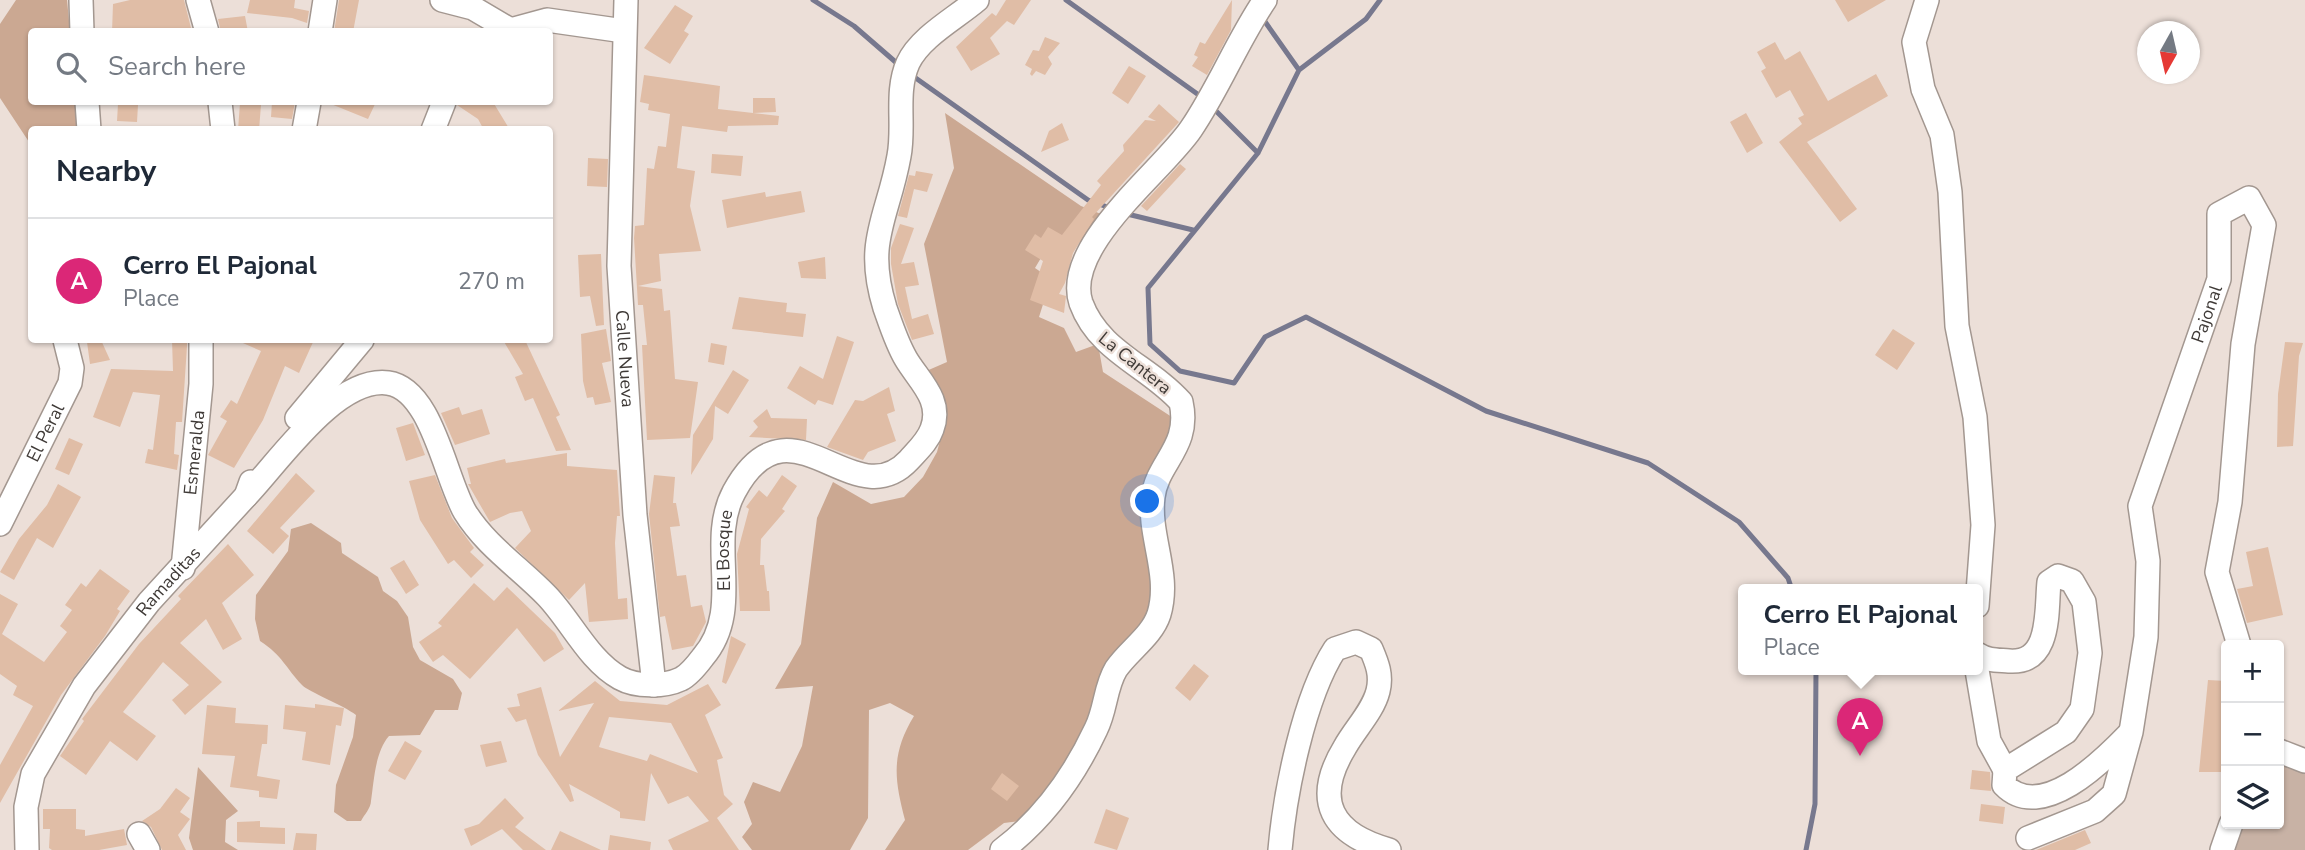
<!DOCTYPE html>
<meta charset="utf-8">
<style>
body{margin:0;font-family:"Nunito Sans",sans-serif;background:#f2f2f3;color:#1f2937}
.controls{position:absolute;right:21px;bottom:21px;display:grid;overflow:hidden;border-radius:7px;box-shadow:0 2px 5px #0004}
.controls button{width:63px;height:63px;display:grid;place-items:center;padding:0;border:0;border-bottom:2px solid #e0e1e3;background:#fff;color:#1f2937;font:35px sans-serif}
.compass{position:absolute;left:2137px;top:21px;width:63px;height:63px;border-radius:50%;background:#fff;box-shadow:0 2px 5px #0004;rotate:188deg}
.you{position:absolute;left:1148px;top:502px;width:24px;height:24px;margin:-18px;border:5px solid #fff;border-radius:50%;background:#1a73e8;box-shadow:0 0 0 10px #1a73e833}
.badge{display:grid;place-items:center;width:46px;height:46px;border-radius:50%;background:#db2777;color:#fff;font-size:23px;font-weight:700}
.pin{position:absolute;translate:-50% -58px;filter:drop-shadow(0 2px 4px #0008)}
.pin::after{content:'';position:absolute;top:37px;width:24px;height:21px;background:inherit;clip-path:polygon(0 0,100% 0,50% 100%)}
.popup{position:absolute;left:1738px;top:584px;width:245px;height:91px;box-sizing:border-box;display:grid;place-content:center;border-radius:7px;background:#fff;filter:drop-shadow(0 2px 5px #0005);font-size:23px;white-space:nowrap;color:#747a83}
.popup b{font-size:26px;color:#1f2937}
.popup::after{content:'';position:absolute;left:50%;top:100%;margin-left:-14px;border:14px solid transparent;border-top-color:#fff}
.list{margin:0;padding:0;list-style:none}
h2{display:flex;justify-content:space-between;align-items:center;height:91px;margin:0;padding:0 28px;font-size:30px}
h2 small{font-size:23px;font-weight:400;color:#747a83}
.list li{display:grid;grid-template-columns:46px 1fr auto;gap:21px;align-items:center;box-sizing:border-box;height:126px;padding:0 28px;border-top:2px solid #e0e1e3}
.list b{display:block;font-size:26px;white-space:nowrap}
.list p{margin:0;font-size:23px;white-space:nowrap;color:#747a83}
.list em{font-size:23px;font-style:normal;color:#747a83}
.icon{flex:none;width:38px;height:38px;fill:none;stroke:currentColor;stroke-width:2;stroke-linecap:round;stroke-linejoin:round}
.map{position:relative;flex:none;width:2305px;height:850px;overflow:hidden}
.search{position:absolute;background:#fff;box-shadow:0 2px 5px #0004;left:28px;top:28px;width:525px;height:77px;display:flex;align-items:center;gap:18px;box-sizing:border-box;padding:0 24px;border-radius:7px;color:#747a83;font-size:26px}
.panel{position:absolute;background:#fff;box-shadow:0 2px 5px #0004;left:28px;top:126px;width:525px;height:217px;border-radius:7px}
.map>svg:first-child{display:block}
.green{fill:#c8b2a5}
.forest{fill:#cba892}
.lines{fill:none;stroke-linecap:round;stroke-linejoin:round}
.stream{stroke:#77788e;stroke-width:5}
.building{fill:#e0bda6;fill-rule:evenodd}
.minor-casing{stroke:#a39790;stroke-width:26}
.minor{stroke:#fff;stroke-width:23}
.labels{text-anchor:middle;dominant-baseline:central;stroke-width:5;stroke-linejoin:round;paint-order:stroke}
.street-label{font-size:18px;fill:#3f3a37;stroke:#ecdfd8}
</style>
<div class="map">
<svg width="2305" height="850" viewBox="0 0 2305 850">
<rect width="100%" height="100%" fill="#ecdfd8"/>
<!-- green -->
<path class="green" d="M2279 758 2305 769V850H2234L2242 824H2279Z"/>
<!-- forest -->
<path class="forest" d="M16 0H67L70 31 32 32V102H82L84 129 32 130 31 145 0 98V24Z
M945 113 1081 206 1101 214 1081 243 1064 235 1051 241 1035 268 1051 279 1039 317 1064 328 1076 352 1098 344 1103 372 1181 423 1170 463 1139 503 1167 595 1115 672 1034 819 1004 823 968 850H885L905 820C894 778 891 754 914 716L890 703 869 710 868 818 850 850H752L742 837 752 824 744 802 753 782 780 792 802 746 813 686 775 689 801 644 817 518 833 482 871 504 904 497 923 477 937 452 944 426 924 372 947 362 924 244 954 168Z
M311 523 341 543 342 553 378 577 383 591 397 601 408 617 413 647 420 660 453 679 462 693 458 710H435L420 735 389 736C375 752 374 781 371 801 371 808 364 815 361 821H347L334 812 336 785 353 737 356 715C343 705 309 692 302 685 285 667 283 656 260 641L255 619 256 595 288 551 291 529Z
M198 767 238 811 226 820 225 842 238 850H193L189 838Z"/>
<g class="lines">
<!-- stream -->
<path class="stream" d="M813 0 854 26 899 65
M1066 0 1203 98
M1380 0 1366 19 1299 70 1258 153 1148 288 1150 344 1180 371 1234 383 1265 337 1306 317 1486 411 1648 463 1739 522 1788 578 1792 590
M1261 16 1299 70
M910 74 1088 200 1110 208
M1212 107 1258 153
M1123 213 1193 230
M1806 850 1815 804 1816 670"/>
</g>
<!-- building -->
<path class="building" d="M130 0H184L192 32H112L113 4Z
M250 0H295L294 8 309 11 307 23 292 18 247 13Z
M339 0H359L353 32H334Z
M1006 0H1031L1014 25 1007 21 990 38 1000 54 971 71 956 47 992 13 996 16Z
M1232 0 1231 30 1207 75 1192 66 1198 57 1194 55 1200 42 1205 44Z
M1835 0H1886L1848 22Z
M675 5 693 16 684 31 689 34 670 64 644 48Z
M245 16 248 32H221L218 19Z
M1045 37 1060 43 1048 57 1052 64 1045 75 1036 71 1032 76 1030 74 1032 69 1025 65 1033 50 1039 51Z
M1775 42 1785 60 1800 51 1828 101 1876 74 1888 96 1807 142 1857 209 1840 222 1779 142 1802 124 1798 118 1804 115 1790 90 1776 98 1761 71 1766 68 1757 52Z
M1129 66 1146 76 1128 104 1112 93Z
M644 75 720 86 718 109 779 116 778 125 728 126 727 132 682 126 677 168 695 171 690 206 701 251 659 254 661 281 638 286 662 289 664 311 670 310 675 379 698 382 690 438 647 440 642 345H647L643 305H638L634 238 635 226 644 225 647 168 654 169 658 146 666 147 670 114 648 110 649 104 640 102Z
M753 98H775L776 112 753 113Z
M272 102H295L292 119 271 117Z
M326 102H376L368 119Z
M458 102H493L510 130H484L478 119 457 105Z
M240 103 261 105 259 130H238Z
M118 104 138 105 137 122 117 121Z
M1159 104 1179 122 1092 217 1094 219 1073 253 1065 283 1059 294 1066 296 1064 313 1030 300 1043 261 1025 250 1035 234 1041 238 1048 227 1062 235 1101 185 1097 181 1124 151 1123 145 1145 120 1156 121 1148 117Z
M1746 113 1763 143 1747 153 1730 122Z
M1062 123 1069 140 1041 152 1049 131Z
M712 154 743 156 741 176 711 173Z
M588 158 608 159 607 187 587 186Z
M1180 164 1186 169 1147 211 1141 206Z
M916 171 933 174 927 192 914 189 907 218 898 216 909 175 915 176Z
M801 191 805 212 727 228 722 200 765 192 766 197Z
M900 224 914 228 901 264 914 262 919 285 905 287 912 319 928 314 934 334 912 340 898 304 891 264V248Z
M601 254 604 325 596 326 590 296 580 297 578 255Z
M825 257 826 279 801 278 798 262Z
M739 297 787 303 786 312 806 314 803 337 732 329Z
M606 329 611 361 602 363 611 402 595 405 593 397 587 398 583 381 581 334Z
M1893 329 1915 343 1897 370 1875 355Z
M837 336 854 342 833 405 818 400 815 405 787 388 800 366 823 379Z
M101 340 110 360 90 364 87 342Z
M172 340H187V346L182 422H176L174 454 179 455 177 470 145 463 148 449 153 450 160 395 133 392 120 427 93 417 111 369 173 371Z
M236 340H314L299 373 285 366 263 420 234 468 208 455 227 421 220 417 231 400 237 404 261 351Z
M503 340H525L560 415 556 417 571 450 556 451 533 398 525 401 515 377 523 374Z
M2285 342 2303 343 2299 356 2293 446 2277 447 2278 394Z
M711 343 727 346 724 365 708 362Z
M733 370 749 380 728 414 715 406 713 439 691 475 693 435Z
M889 387 895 411 887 414 896 441 868 452 863 460 827 447 855 400 863 401Z
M459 407 462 415 482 409 490 434 455 445 441 413Z
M767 409 771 418 807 419 806 440 749 437 758 427 753 421Z
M413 423 425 455 406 461 396 428Z
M69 438 83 444 69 475 55 469Z
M567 453V466L617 470 620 516H617L615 543 618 599 627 598 628 619 589 622 585 583 569 600 515 548 531 531 522 511 510 513 490 522 468 484H471L467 468 505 459 506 463Z
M296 473 315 491 280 528 289 536 273 554 247 531Z
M435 475 452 518 474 548 470 552 484 565 471 578 454 560 448 564 420 520 409 481Z
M654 475 675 477 673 503H676L680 526 670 527 677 576 686 575 691 607 702 605 706 622 693 646 672 650 665 616 660 617 649 514Z
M782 475 797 486 782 509 785 511 761 539 760 565H764L767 591H769L770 611H740L737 554 749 509 746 507 759 490 767 497Z
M58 484 81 497 53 548 37 538 14 580 0 572 19 539 47 505Z
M228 544 254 575 222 603 242 639 223 650 206 619 180 643 222 682 185 715 172 700 189 685 163 662 123 712 156 736 137 761 110 741 86 775 60 756 84 721 82 719 139 644 181 599 178 596Z
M2268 547 2283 615 2247 623 2237 589 2253 586 2246 552Z
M404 560 419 585 406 594 390 568Z
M100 569 130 591 117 609 120 611 105 636 61 695 0 803V765L33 706 13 695 17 686 0 674V594L18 604 2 634 44 662 67 632 60 626 72 610 65 605 81 583 86 587Z
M474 583 494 601 507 587 555 633 564 649 544 662 517 628 470 679 443 655 433 662 419 642 442 626 438 623Z
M731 636 746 644 726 684 722 682Z
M1194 664 1209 676 1190 701 1175 688Z
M2208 680 2226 681 2224 772H2199Z
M595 681 620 701 667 705 708 684 721 705 705 715 723 758 717 760 724 795 733 804 717 818 739 850H673L668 840 709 821 688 796 668 804 651 773 645 821 620 818V812L569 784 574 801 570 802 538 755 526 719 516 722 507 708 520 706 517 694 541 687 560 757 594 703 558 711ZM609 717 671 723 698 773 650 754 647 761 599 747Z
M315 704 344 708 341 726 336 725 330 765 302 760 306 732 283 729 285 705 315 708Z
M207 705 236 708 235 723 268 725 267 744H262L257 776 280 780 277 799 259 797V791L230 787 235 756 202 754Z
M405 741 422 751 405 780 388 771Z
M501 741 507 762 486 767 480 745Z
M1972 770 1990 772 1991 791 1970 789Z
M1002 773 1019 786 1007 801 991 789Z
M176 788 190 798 180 812 190 819 178 835 186 850H162L151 827 142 821 160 809Z
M505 798 524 818 515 827 546 850H523L502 829 471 846 464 829 479 824Z
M1981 804 2005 807 2003 824 1979 821Z
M43 809H76V829L85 830V836L124 829 127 845 99 850H52L49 848 50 829H43Z
M1106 809 1129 818 1117 850 1094 843Z
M260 821V827L285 828V844L237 842V822Z
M2085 830 2091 843 2075 850H2036Z
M560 831 601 850H551Z
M296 833 317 834 316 850H293Z
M610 835 651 842 650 850H608Z"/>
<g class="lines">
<defs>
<g id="minor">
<path d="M81 0 82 32"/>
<path d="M198 0 207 32"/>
<path d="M442 0 473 8 507 28"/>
<path id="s1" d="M626 0 619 266 635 515 654 685"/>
<path d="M1927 0 1914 42 1923 89 1942 135 1950 192 1957 326 1975 417 1983 525 1977 606"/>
<path d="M320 32 325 0"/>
<path d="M503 32 547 20 624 31"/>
<path d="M87 102 89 130"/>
<path d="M220 102 223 130"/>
<path d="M304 130 309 102"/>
<path d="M433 130 444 102"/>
<path d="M297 418 362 340"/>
<path id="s2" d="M246 496C278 463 336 376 388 383 432 389 445 478 465 512 486 546 520 568 547 596 571 621 589 661 620 678 636 687 664 687 681 679 689 675 697 665 703 657 745 608 706 544 734 492 790 388 853 520 909 460 918 450 928 441 932 429 943 400 919 381 906 359 897 344 891 325 885 308 864 241 888 218 899 156 905 126 895 92 908 63 920 37 956 18 977 0"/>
<path id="s3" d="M0 524 70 383 72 368 65 340"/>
<path id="s4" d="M183 568 201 384V340"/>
<path d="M1977 654C1988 661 1997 660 2009 661 2052 664 2046 610 2049 582L2058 576 2072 581 2084 602 2090 653 2082 709 2066 732 2005 770 2004 785C2041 823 2102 762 2129 734"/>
<path d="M1977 670 1989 741 2005 770"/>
<path d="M2279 751 2305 761"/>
<path d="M139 834 148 850"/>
<path id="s5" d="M2028 838 2095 811 2114 794 2131 732 2146 637 2148 561 2140 506 2219 279V214L2249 198 2264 225 2243 344 2230 502 2217 572 2239 645"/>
<path id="s6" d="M27 850 26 807 33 774 84 686 149 602 246 496 251 482"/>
<path d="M1002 850C1043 819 1074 776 1096 729 1106 709 1105 687 1116 669 1129 650 1152 636 1159 614 1171 574 1148 536 1153 497 1157 462 1191 447 1181 402 1149 366 1099 352 1081 303 1062 246 1163 171 1191 129 1219 88 1237 41 1265 0"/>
<path d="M1280 850C1285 792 1304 697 1335 649L1356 642 1371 649C1377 663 1382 675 1378 691 1373 711 1355 729 1345 747 1312 801 1332 834 1389 850"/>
<path d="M2222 850 2231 824"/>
</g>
</defs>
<!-- minor casing -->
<use href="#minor" class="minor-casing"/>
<!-- minor -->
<use href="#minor" class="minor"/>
</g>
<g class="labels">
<!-- street labels -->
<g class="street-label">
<text stroke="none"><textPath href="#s5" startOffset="593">Pajonal</textPath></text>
<text stroke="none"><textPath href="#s1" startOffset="359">Calle Nueva</textPath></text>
<text transform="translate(1135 363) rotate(39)">La Cantera</text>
<text stroke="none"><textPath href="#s3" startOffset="102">El Peral</textPath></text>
<text stroke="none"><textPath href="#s4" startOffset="116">Esmeralda</textPath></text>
<text stroke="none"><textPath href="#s2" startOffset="777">El Bosque</textPath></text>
<text stroke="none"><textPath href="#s6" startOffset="313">Ramaditas</textPath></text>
</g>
</g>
</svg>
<div class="controls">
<button>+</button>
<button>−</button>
<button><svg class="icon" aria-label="layers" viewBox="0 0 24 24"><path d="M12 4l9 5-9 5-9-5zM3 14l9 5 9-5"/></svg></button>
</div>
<svg class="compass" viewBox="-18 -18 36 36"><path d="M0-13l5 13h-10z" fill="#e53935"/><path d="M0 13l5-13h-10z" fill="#747a83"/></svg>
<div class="you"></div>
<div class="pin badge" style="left:1860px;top:756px">A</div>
<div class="popup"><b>Cerro El Pajonal</b>Place</div>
<div class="search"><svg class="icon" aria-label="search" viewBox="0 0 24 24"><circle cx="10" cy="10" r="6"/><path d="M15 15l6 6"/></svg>Search here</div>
<section class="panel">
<h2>Nearby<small></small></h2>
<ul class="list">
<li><span class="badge">A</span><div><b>Cerro El Pajonal</b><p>Place</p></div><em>270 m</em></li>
</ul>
</section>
</div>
